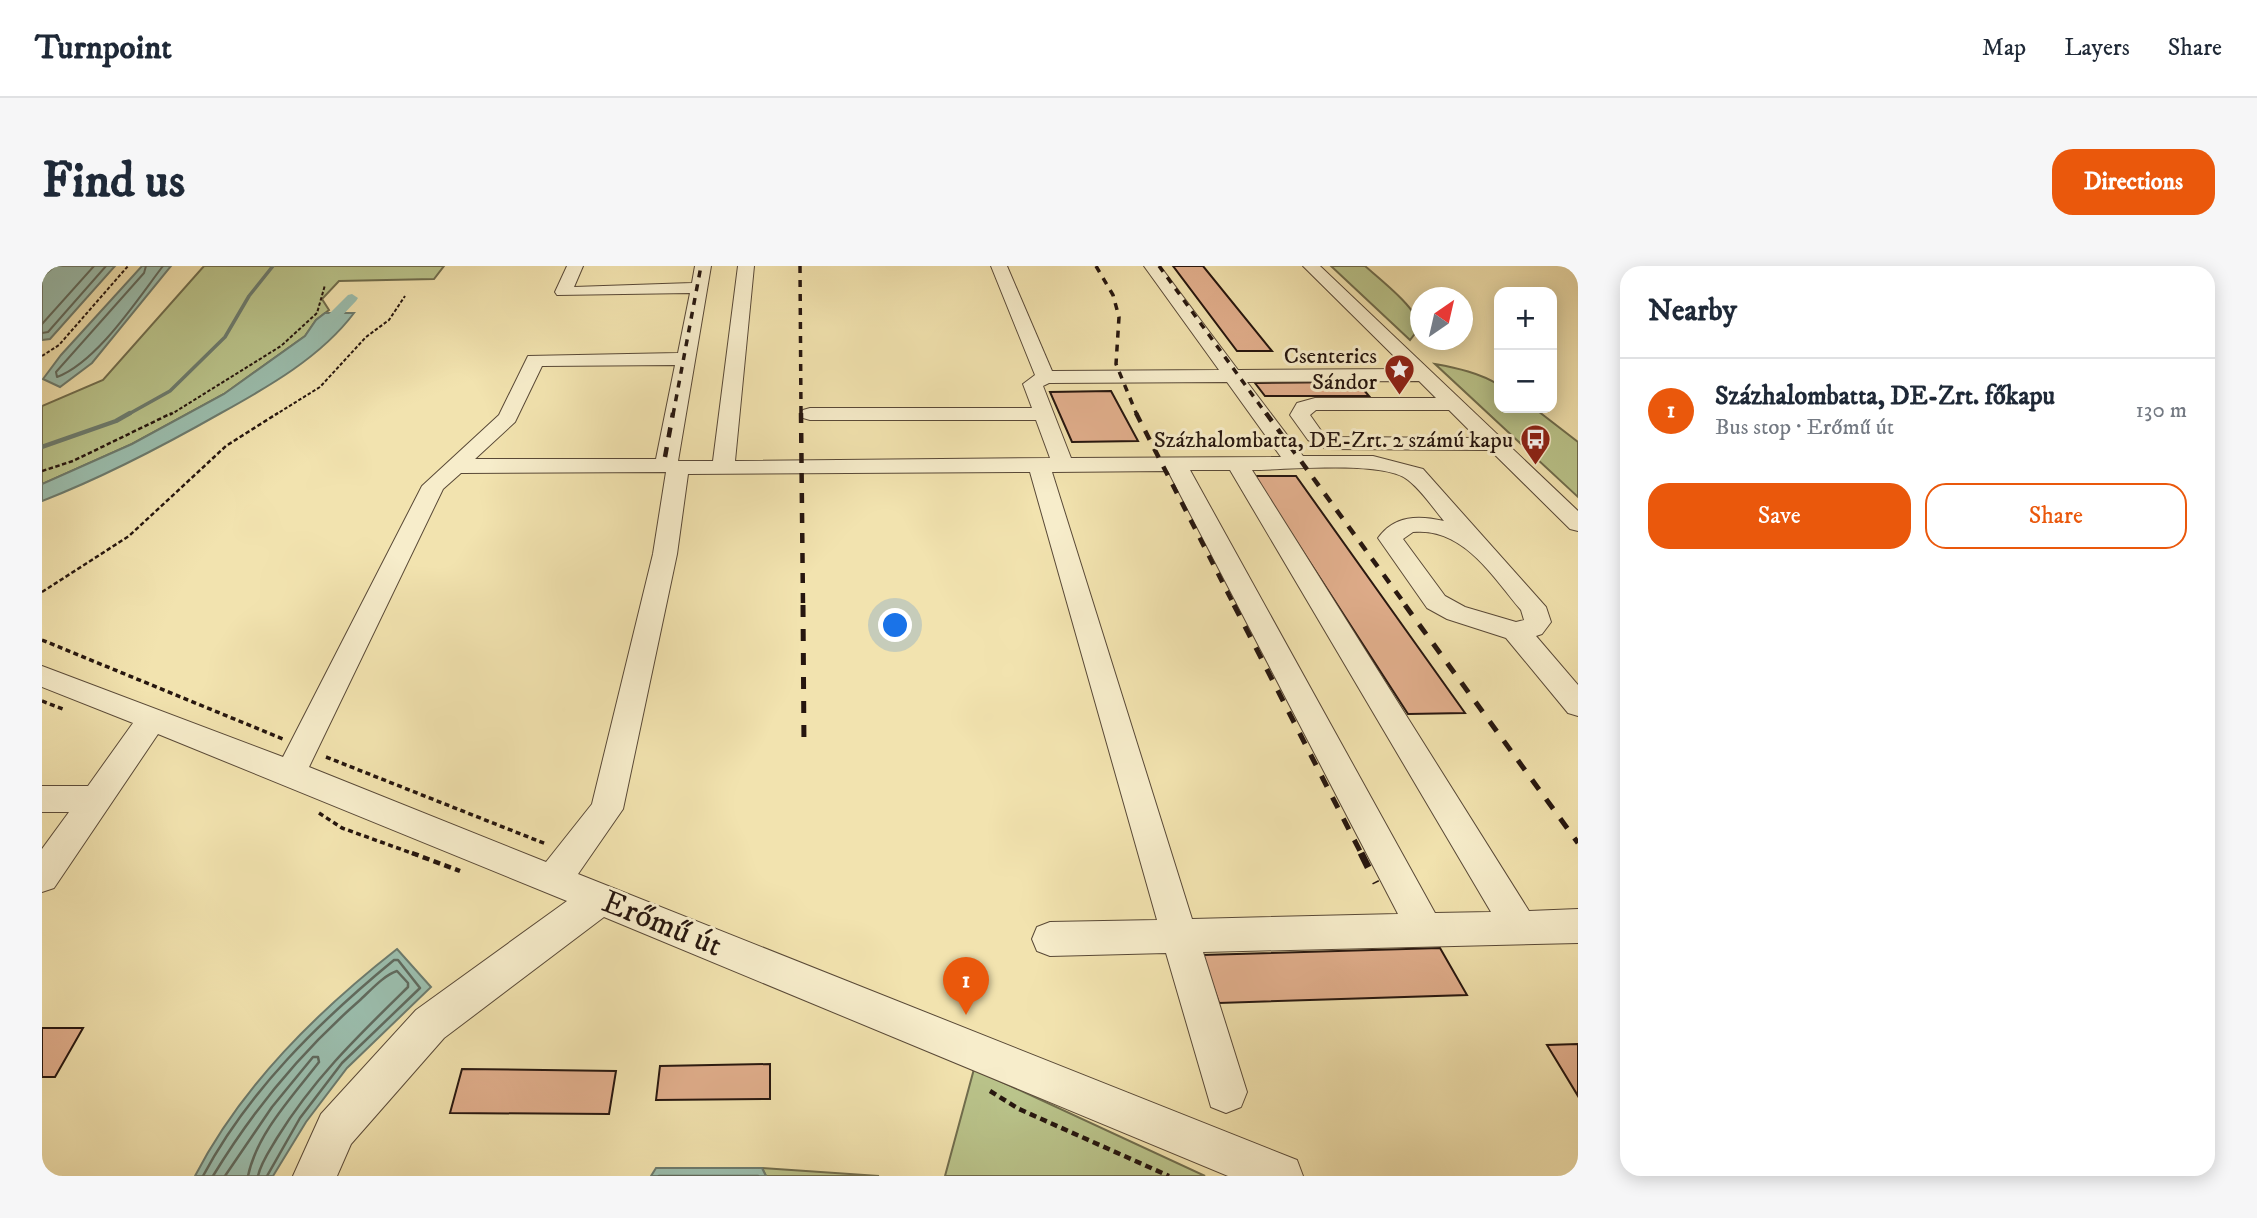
<!DOCTYPE html>
<meta charset="utf-8">
<style>
body{margin:0;font-family:"IM FELL DW Pica",serif;background:#f6f6f7;color:#1f2937}
.controls{position:absolute;right:21px;top:21px;display:grid;overflow:hidden;border-radius:14px;box-shadow:0 4px 18px #0003}
.controls button{width:63px;height:63px;display:grid;place-items:center;padding:0;border:0;border-bottom:2px solid #e0e1e3;background:#fff;color:#1f2937;font:35px sans-serif}
.compass{position:absolute;left:1368px;top:21px;width:63px;height:63px;border-radius:50%;background:#fff;box-shadow:0 4px 18px #0003;rotate:34deg}
.you{position:absolute;left:854px;top:360px;width:24px;height:24px;margin:-18px;border:5px solid #fff;border-radius:50%;background:#1a73e8;box-shadow:0 0 0 10px #1a73e833}
.badge{display:grid;place-items:center;width:46px;height:46px;border-radius:50%;background:#ea580c;color:#fff;font-size:23px;font-weight:700}
.pin{position:absolute;translate:-50% -58px;filter:drop-shadow(0 2px 4px #0008)}
.pin::after{content:'';position:absolute;top:37px;width:24px;height:21px;background:inherit;clip-path:polygon(0 0,100% 0,50% 100%)}
.list{margin:0;padding:0;list-style:none}
h2{display:flex;justify-content:space-between;align-items:center;height:91px;margin:0;padding:0 28px;font-size:30px}
h2 small{font-size:23px;font-weight:400;color:#747a83}
.list li{display:grid;grid-template-columns:46px 1fr auto;gap:21px;align-items:center;box-sizing:border-box;height:105px;padding:0 28px;border-top:2px solid #e0e1e3}
.list b{display:block;font-size:26px;white-space:nowrap}
.list p{margin:0;font-size:23px;white-space:nowrap;color:#747a83}
.list em{font-size:23px;font-style:normal;color:#747a83}
.actions{display:flex;gap:14px;padding:21px 28px}
.actions a{flex:1;padding:16px 0;border:2px solid #ea580c;border-radius:21px;text-align:center;font-size:24px;color:#ea580c}
.actions .main{background:#ea580c;color:#fff}
.map{position:relative;flex:none;width:1536px;height:910px;overflow:hidden;border-radius:21px}
header{display:flex;align-items:center;gap:42px;box-sizing:border-box;height:98px;padding:0 35px;background:#fff;border-bottom:2px solid #e0e1e3}
header strong{font-size:33px}
nav{display:flex;gap:38px;margin-inline-start:auto;font-size:24px}
.intro{display:flex;align-items:center;justify-content:space-between;box-sizing:border-box;height:168px;padding:0 42px}
h1{margin:0;font-size:49px}
.button{padding:18px 32px;border-radius:21px;background:#ea580c;color:#fff;font-size:24px;font-weight:700}
main{display:flex;gap:42px;padding:0 42px}
aside{flex:1;background:#fff;border-radius:21px;box-shadow:0 4px 18px #0003}
.map>svg:first-child{display:block}
.green{fill:#bac48b;stroke:#706d4d;stroke-width:2}
.water{fill:#9bbeae;stroke:#6c7b6e;stroke-width:2}
.lines{fill:none;stroke-linecap:round;stroke-linejoin:round}
.shore-far1{stroke:#606a5e;stroke-width:2}
.shore{stroke:#606a5e;stroke-width:2.5}
.stream-far1{stroke:#6c7b6e;stroke-width:3.5}
.stream{stroke:#6c7b6e;stroke-width:4.5}
.canal{fill:#9bbeae;fill-rule:evenodd}
.building{fill:#e2af8d;stroke:#26160f;stroke-width:2}
.minor-casing{stroke:#594937;stroke-width:2}
.path-far3{stroke:#26160f;stroke-width:2;stroke-dasharray:3.5 2;stroke-linecap:butt}
.path-far2{stroke:#26160f;stroke-width:2.5;stroke-dasharray:4.5 2.5;stroke-linecap:butt}
.path-far1{stroke:#26160f;stroke-width:3.5;stroke-dasharray:5 3.5;stroke-linecap:butt}
.path{stroke:#26160f;stroke-width:4.5;stroke-dasharray:7 4.5;stroke-linecap:butt}
.minor{fill:#f7edcb;fill-rule:evenodd}
.rail-far3{stroke:#26160f;stroke-width:3.5;stroke-dasharray:7 7;stroke-linecap:butt}
.rail-far2{stroke:#26160f;stroke-width:4.5;stroke-dasharray:10 10;stroke-linecap:butt}
.rail-far1{stroke:#26160f;stroke-width:5;stroke-dasharray:12 12;stroke-linecap:butt}
.rail{stroke:#26160f;stroke-width:7;stroke-dasharray:16 16;stroke-linecap:butt}
.labels{text-anchor:middle;dominant-baseline:central;stroke-width:6;stroke-linejoin:round;paint-order:stroke}
.far-poi-label{font-size:23px;fill:#26160f;stroke:#f7edcb;text-anchor:end}
.near-street-label{font-size:33px;fill:#26160f;stroke:#f7edcb}
</style>
<header>
<strong>Turnpoint</strong>
<nav><a>Map</a><a>Layers</a><a>Share</a></nav>
</header>
<div class="intro"><h1>Find us</h1><a class="button">Directions</a></div>
<main>
<div class="map">
<svg width="1536" height="910" viewBox="0 0 1536 910">
<rect width="100%" height="100%" fill="#f2e3af"/>
<filter id="stains"><feTurbulence type="fractalNoise" baseFrequency=".00286" numOctaves="4"/><feColorMatrix values="0 0 0 0 .2 0 0 0 0 .09 0 0 0 0 .02 0 0 0 .5 -.17"/></filter>
<radialGradient id="worn" r=".72"><stop offset=".6" stop-color="#630" stop-opacity="0"/><stop offset="1" stop-color="#630" stop-opacity=".3"/></radialGradient>
<!-- green -->
<path class="green" d="M162 0H402L392 13 297 15 280 33 287 44 274 54 263 70 182 128 90 178 0 218V140L61 114Z
M1289 0H1323C1339 14 1375 42 1378 61L1368 74Z
M1393 98C1415 102 1438 107 1457 119V142H1492L1536 176V231Z
M932 803 1163 910H903Z
M720 902 837 910H724Z"/>
<!-- water -->
<path class="water" d="M13 0H73L8 73 0 74V11Z
M100 0H129L50 97 18 121 1 113 19 89Z
M283 47H312C279 91 226 121 179 147 121 180 62 211 0 235V218L90 178 182 128 263 70 274 54Z
M355 683 389 721 305 802 264 856 231 910H153C200 819 276 745 355 683Z
M614 902H720L724 910H609Z"/>
<g class="lines">
<!-- shore-far1 -->
<path class="shore-far1" d="M104 0 102 7 14 106 15 111C55 96 95 34 121 0
M0 58 52 0
M0 67 6 66 64 0"/>
<!-- shore -->
<path class="shore" d="M161 910C206 825 278 755 352 694H356L378 722 300 797 258 852 225 910
M171 910C211 844 259 786 317 735 328 725 342 709 355 705L366 717V721C316 770 272 812 235 872 228 884 219 896 216 910
M183 910 230 841 271 791H276L277 796C251 830 215 867 206 910
M617 910H716"/>
<!-- stream-far1 -->
<path class="stream-far1" d="M85 149 128 125 183 71 207 30 231 0"/>
<!-- stream -->
<path class="stream" d="M0 181 74 155 88 147"/>
<!-- canal -->
<path class="canal" d="M310 28 316 32 314 35 280 71H270V65L306 29Z"/>
</g>
<!-- building -->
<path class="building" d="M1131 0H1161L1230 85H1195Z
M1315 116 1327 130H1223L1213 117Z
M1069 125 1096 175 1030 176 1008 126Z
M1212 210H1254L1423 447 1366 448Z
M1398 682 1425 729 1177 737 1160 689Z
M0 762H41L13 811H0Z
M1536 778V830L1505 779Z
M728 798V833L614 834 618 800Z
M420 803 574 805 567 848 408 847Z"/>
<g class="lines">
<defs>
<path id="minor" d="M525 0H541L532 21 650 17 653 0H669L636 195H671L696 0H712L693 195 1008 192 994 154H768L761 152 758 148 761 144 768 142H990L981 118 993 109 949 0H965L1010 105 1177 104 1102 0H1118L1196 104 1365 103 1261 0H1278L1536 245V265L1528 263 1448 184 1285 183 1266 174 1248 149 1255 137 1273 132H1394L1377 115 1205 116 1261 190H1331L1381 203 1504 341 1509 356 1500 368 1494 370 1536 419V450L1526 447 1464 372 1405 353 1385 342 1336 272C1352 249 1377 249 1402 255 1391 242 1380 225 1366 214 1342 194 1243 204 1210 204L1487 645 1536 643V677L1161 686 1205 826 1199 841 1184 847 1169 841 1124 687 1008 690 995 685 990 673 995 661 1008 656 1115 654 988 206 646 208 635 288 581 543 536 608 1255 894 1261 910H1186L562 651 402 772 309 878 295 910H251L279 848 374 744 525 635 116 468 12 622 0 626V583L27 546H0V520H46L91 457 0 421V400L241 491 380 220 457 149 486 90 636 87 648 27 515 29 513 26ZM633 99 614 193H433L473 156 500 100ZM1185 116 1239 191 1029 192 1001 120 1007 117ZM1407 144 1435 172 1290 171 1280 166 1268 149 1274 144ZM1148 204H1188L1449 646 1393 647ZM1126 205 1356 648 1150 653 1010 206ZM624 206 611 288 550 538 504 596 267 501 401 223 419 207ZM1371 266C1421 261 1450 310 1479 344L1482 354 1474 356 1423 341 1403 330 1361 273Z"/>
</defs>
<!-- minor casing -->
<use href="#minor" class="minor-casing"/>
<!-- path-far3 -->
<path class="path-far3" d="M0 90 17 79 86 0
M128 149 239 80 275 47 283 19
M233 149 278 121 324 71 347 54 363 30"/>
<!-- path-far2 -->
<path class="path-far2" d="M0 205 31 195 130 147
M0 326 87 270 184 180 236 147"/>
<!-- path-far1 -->
<path class="path-far1" d="M0 374 241 473
M0 435 21 443
M284 491 504 578
M277 547 300 562 375 589"/>
<!-- path -->
<path class="path" d="M370 587 418 605
M948 825 977 843 1127 910"/>
<!-- minor -->
<use href="#minor" class="minor"/>
<!-- rail-far3 -->
<path class="rail-far3" d="M758 0 759 149
M1054 0 1071 29 1077 51 1074 98 1095 149
M1117 0 1225 149
M631 149 659 0"/>
<!-- rail-far2 -->
<path class="rail-far2" d="M759 147 761 341
M1094 147 1193 341
M1224 147 1365 341
M623 191 631 147"/>
<!-- rail-far1 -->
<path class="rail-far1" d="M761 339 762 481
M1192 339 1320 589
M1363 339 1536 577"/>
<!-- rail -->
<path class="rail" d="M1319 587 1334 617"/>
</g>
<!-- icons -->
<defs>
<symbol id="sight-pin" viewBox="-11 -11 22 30"><path d="M0 17L-7.5 6A9.5 9.5 0 1 1 7.5 6Z" fill="#8f2418" stroke="#f7edcb"/><path d="M0-6L1.8-2.2L6-1.7L2.9 1.2L3.7 5.4L0 3.3L-3.7 5.4L-2.9 1.2L-6-1.7L-1.8-2.2Z" fill="#fff"/></symbol>
<symbol id="bus-pin" viewBox="-11 -11 22 30"><path d="M0 17L-7.5 6A9.5 9.5 0 1 1 7.5 6Z" fill="#8f2418" stroke="#f7edcb"/><path d="M-5-6H5V4H4V6H2V4H-2V6H-4V4H-5ZM-3.5-4V0h7V-4ZM-3.5 1.2v1.5H-2V1.2ZM2 1.2v1.5H3.5V1.2Z" fill="#fff"/></symbol>
</defs>
<g fill-rule="evenodd">
<use href="#sight-pin" x="1340" y="86" width="35" height="47"/>
<use href="#bus-pin" x="1476" y="156" width="35" height="47"/>
</g>
<g class="labels">
<!-- far-poi labels -->
<g class="far-poi-label">
<text x="1335" y="90">Csenterics<tspan x="1335" dy="26">Sándor</tspan></text>
<text x="1471" y="174">Százhalombatta, DE-Zrt. 2 számú kapu</text>
</g>
<!-- near-street labels -->
<g class="near-street-label">
<text transform="translate(620 658) rotate(22)">Erőmű út</text>
</g>
</g>
<rect width="100%" height="100%" filter="url(#stains)"/>
<rect width="100%" height="100%" fill="url(#worn)"/>
</svg>
<div class="controls">
<button>+</button>
<button>−</button>
</div>
<svg class="compass" viewBox="-18 -18 36 36"><path d="M0-13l5 13h-10z" fill="#e53935"/><path d="M0 13l5-13h-10z" fill="#747a83"/></svg>
<div class="you"></div>
<div class="pin badge" style="left:924px;top:749px">1</div>
</div>
<aside>
<h2>Nearby<small></small></h2>
<ul class="list">
<li><span class="badge">1</span><div><b>Százhalombatta, DE-Zrt. főkapu</b><p>Bus stop · Erőmű út</p></div><em>130 m</em></li>
</ul>
<div class="actions"><a class="main">Save</a><a>Share</a></div>
</aside>
</main>
